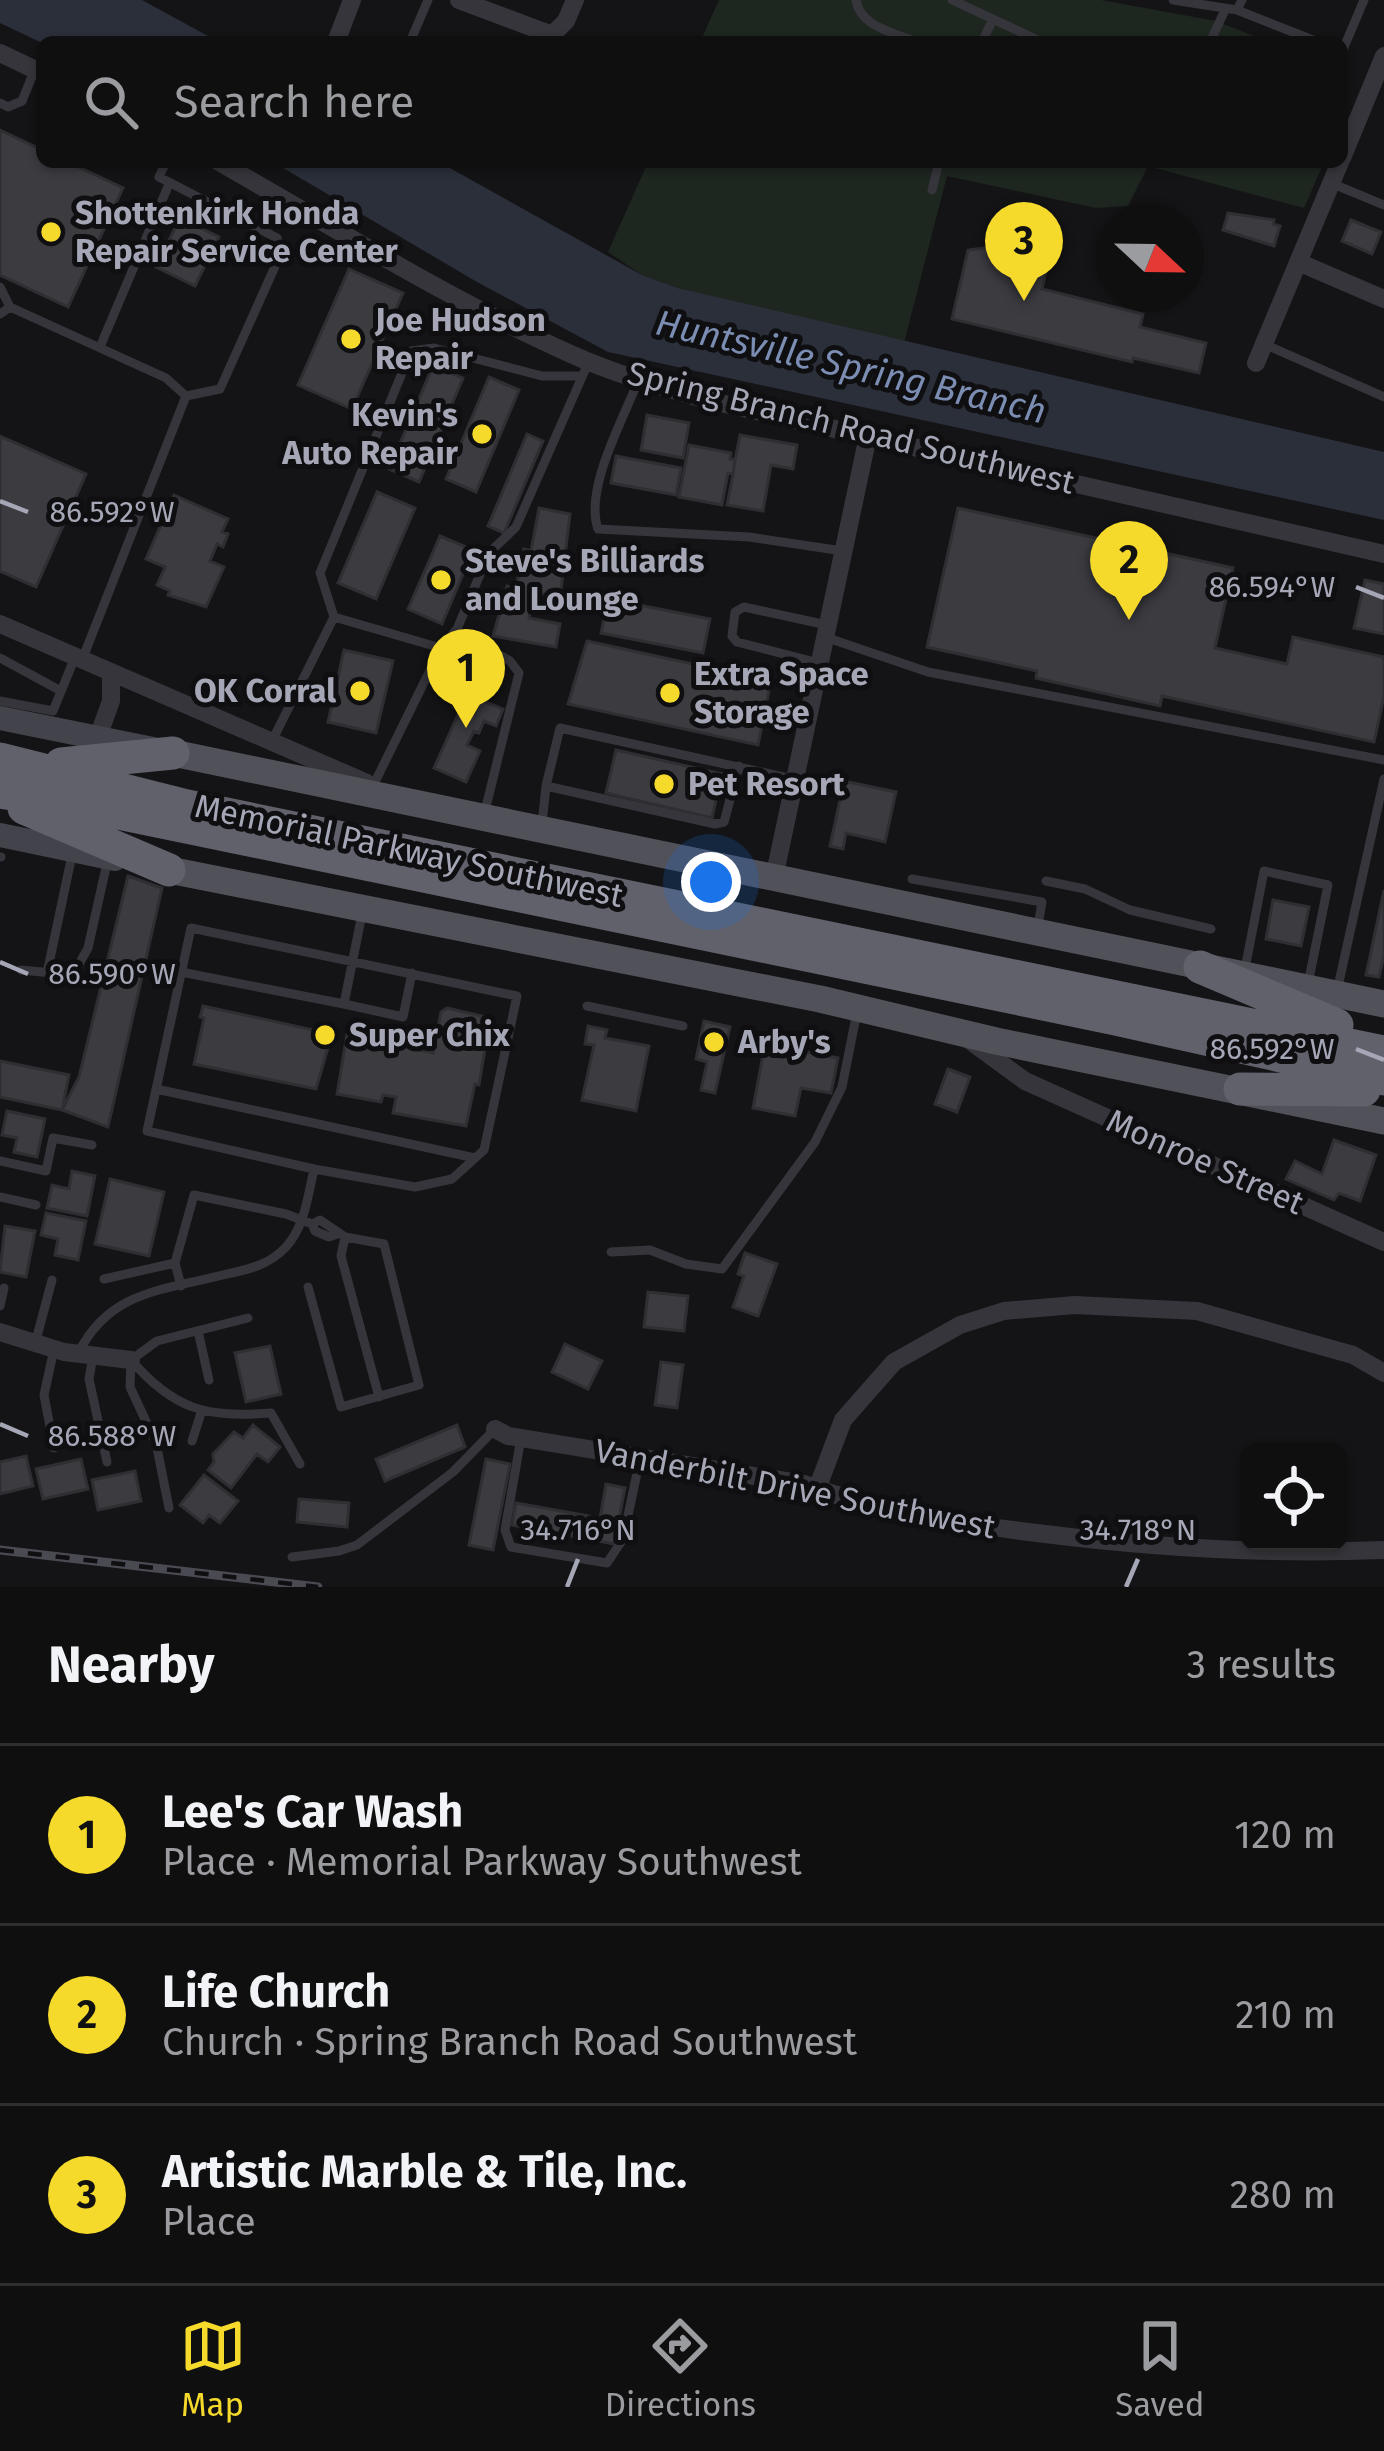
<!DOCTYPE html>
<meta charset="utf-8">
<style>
body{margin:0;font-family:"Fira Sans",sans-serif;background:#1d1d1e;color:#f1f3f6}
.controls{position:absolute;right:36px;bottom:36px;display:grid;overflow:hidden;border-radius:18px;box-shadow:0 3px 9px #0004}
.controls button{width:108px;height:108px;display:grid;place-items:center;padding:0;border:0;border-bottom:3px solid #2f2f30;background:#0f0f10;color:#f1f3f6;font:60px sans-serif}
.compass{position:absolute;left:1096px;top:204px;width:108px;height:108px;border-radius:50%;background:#0f0f10;box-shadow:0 3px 9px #0004;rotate:112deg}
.you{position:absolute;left:711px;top:882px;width:42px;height:42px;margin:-30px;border:9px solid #fff;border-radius:50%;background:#1a73e8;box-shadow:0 0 0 18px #1a73e833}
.badge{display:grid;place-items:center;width:78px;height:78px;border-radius:50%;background:#f5da2c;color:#111;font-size:39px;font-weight:700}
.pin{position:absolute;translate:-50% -99px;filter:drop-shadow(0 3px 6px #0008)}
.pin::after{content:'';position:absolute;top:63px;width:42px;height:36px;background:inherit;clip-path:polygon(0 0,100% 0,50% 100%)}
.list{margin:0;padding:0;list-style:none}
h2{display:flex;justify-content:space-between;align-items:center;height:156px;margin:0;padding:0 48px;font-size:51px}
h2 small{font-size:39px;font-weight:400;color:#9b9c9f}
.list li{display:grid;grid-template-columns:78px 1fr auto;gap:36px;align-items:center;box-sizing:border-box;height:180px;padding:0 48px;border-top:3px solid #2f2f30}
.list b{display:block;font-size:45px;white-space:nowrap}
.list p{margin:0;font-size:39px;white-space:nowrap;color:#9b9c9f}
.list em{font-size:39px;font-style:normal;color:#9b9c9f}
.icon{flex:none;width:66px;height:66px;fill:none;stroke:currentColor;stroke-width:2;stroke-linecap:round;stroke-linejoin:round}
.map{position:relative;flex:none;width:1384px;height:1587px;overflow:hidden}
.search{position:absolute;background:#0f0f10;box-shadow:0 3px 9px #0004;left:36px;right:36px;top:36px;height:132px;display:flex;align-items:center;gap:30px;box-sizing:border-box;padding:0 42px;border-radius:18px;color:#9b9c9f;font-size:45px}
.sheet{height:696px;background:#0f0f10}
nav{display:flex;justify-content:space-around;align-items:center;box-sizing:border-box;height:168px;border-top:3px solid #2f2f30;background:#0f0f10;font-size:33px;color:#9b9c9f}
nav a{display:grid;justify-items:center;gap:6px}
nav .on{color:#f5da2c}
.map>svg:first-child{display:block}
.green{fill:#1e2620}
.water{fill:#2a2f3a}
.building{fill:#3b3b40;stroke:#2f2e32;stroke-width:3}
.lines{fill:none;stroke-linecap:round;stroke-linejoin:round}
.service{stroke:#35353b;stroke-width:9}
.minor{stroke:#35353b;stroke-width:18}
.secondary{stroke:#43434b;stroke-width:24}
.primary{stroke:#51515a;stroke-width:27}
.motorway{stroke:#61616c;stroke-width:33}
.rail-casing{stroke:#4a4a52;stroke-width:9}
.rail{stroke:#0f0f11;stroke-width:4.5;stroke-dasharray:14;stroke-linecap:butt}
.ticks{fill:none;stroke:#a5a7b6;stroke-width:4.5}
.poi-dot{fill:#f5da2c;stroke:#0f0f11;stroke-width:4.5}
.labels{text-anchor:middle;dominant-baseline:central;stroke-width:10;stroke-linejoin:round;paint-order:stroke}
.poi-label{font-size:33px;font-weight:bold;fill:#a5a7b6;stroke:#0f0f11;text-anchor:start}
.street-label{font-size:33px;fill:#a5a7b6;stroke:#0f0f11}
.water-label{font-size:36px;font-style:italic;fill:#7b8db2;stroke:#0f0f11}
.ticks-label{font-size:30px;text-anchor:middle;fill:#a5a7b6;stroke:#0f0f11;stroke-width:10;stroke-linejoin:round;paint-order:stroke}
</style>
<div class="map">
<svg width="1384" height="1587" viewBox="0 0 1384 1587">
<rect width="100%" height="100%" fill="#141416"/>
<!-- green -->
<path class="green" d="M719 0H1101L1216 21 1269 42H700Z
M648 162H1324L1304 208 1148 166 1128 206 1096 208 947 176 904 343 678 288 642 275 608 252Z"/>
<!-- water -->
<path class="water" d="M0 0H142L219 42 42 43 0 23Z
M273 162H439L642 275 678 288 1384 452V520L608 352 477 282Z"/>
<!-- building -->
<path class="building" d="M0 130 42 150V162H68L123 188 68 307 0 275Z
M1228 213 1274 220 1273 224 1280 226 1274 246 1223 230Z
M180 218 219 237 195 286 156 267Z
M1351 220 1381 232 1372 254 1342 241Z
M1006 245 1050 255 1042 289 1143 314 1140 327 1206 343 1199 373 1133 358 1132 362 952 319 968 250Z
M349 269 403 293 352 409 298 385Z
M433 366 463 378 419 482 389 469Z
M489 377 519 390 476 492 446 479Z
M647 415 689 423 683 458 641 450Z
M527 434 543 441 504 533 488 526Z
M740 435 797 445 793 469 771 465 763 511 727 505 733 474 728 473 722 505 679 497 689 445 731 453 730 459 735 460Z
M0 436 86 474 36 587 0 571Z
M689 445 731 453 730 459 735 460 733 474 728 473 722 505 679 497Z
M616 456 681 468 676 495 611 483Z
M377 492 415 508 376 599 338 583Z
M174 495 228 519 222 532 228 534 223 547 217 544 210 561 224 567 206 607 168 595 170 591 157 585 165 567 146 559Z
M539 508 570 514 560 598 534 593 529 618 560 624 556 647 493 636 507 586 516 588 524 549 531 551Z
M958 508 1233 568 1215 648 1287 664 1293 637 1384 657V696L1374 742 1162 696 1160 706 1036 678 1037 671 927 647Z
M440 536 473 550 442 624 408 609Z
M1365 580 1384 584V634L1354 628Z
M608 599 710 619 703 653 601 633Z
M587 641 771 681 758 745 568 704Z
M344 650 393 661 376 733 328 722Z
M482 671 492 676 481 700 503 709 496 726 484 721 479 733 474 731 467 745 480 751 466 782 434 768 461 708 475 714 477 707 468 703Z
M616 750 722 774 712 818 606 793Z
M844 781 896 792 885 842 846 833 843 849 830 846Z
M128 876 162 888 108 1127 62 1110 79 1077Z
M1384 890V956L1379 977 1366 975Z
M1273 900 1309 907 1301 946 1266 939Z
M203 1006 332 1034 316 1089 194 1064 204 1018 200 1017Z
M447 1008 490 1018 479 1085 475 1084 466 1126 393 1113 396 1097 383 1095 381 1102 337 1094 347 1034 433 1053 441 1012Z
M704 1021 730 1027 715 1093 701 1090 707 1062 696 1059Z
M588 1026 607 1030 605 1038 649 1046 636 1111 582 1100 594 1045 585 1044Z
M765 1044 838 1058 831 1093 801 1088 795 1116 753 1108Z
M0 1061 69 1075 62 1110 0 1097Z
M948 1069 970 1077 957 1112 935 1104Z
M7 1111 45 1119 37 1157 14 1152 17 1138 2 1135Z
M1334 1140 1376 1155 1360 1201 1339 1193 1334 1200 1286 1179 1295 1161 1322 1174Z
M72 1171 95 1176 87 1216 47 1208 52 1185 69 1189Z
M110 1179 164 1192 149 1256 95 1244Z
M46 1213 86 1221 78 1260 55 1255 58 1239 41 1235Z
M5 1226 35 1231 26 1277 0 1272Z
M745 1253 777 1264 758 1316 733 1307 744 1276 738 1274Z
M648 1292 688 1296 684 1331 644 1327Z
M565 1344 602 1361 588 1389 552 1372Z
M270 1346 281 1394 246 1402 235 1353Z
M661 1362 683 1365 677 1408 655 1405Z
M253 1425 280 1447 268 1462 257 1454 231 1488 208 1470 214 1462 213 1454 234 1432 243 1438Z
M457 1425 465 1447 385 1481 376 1459Z
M26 1456 33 1486 0 1494V1462Z
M81 1459 88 1489 43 1499 36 1469Z
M486 1459 510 1464 493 1550 469 1545Z
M135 1471 141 1501 98 1510 92 1480Z
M204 1475 238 1501 220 1523 209 1515 203 1523 180 1505Z
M606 1484 625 1488 614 1544 512 1525 516 1503 600 1518Z
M299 1499 349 1503 347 1527 297 1522Z"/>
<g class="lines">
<!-- service -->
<path class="service" d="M856 0C860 27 895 33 917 42
M952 0 1042 42
M1173 0 1237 10 1242 0
M1237 10 1318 42
M410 42 428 0
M982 42 993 19
M1210 42 1226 8
M1342 52 1364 0
M0 103 8 107 22 101 35 69
M166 162 159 177 277 238 282 251 220 389 186 396
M1331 183 1384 205
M932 190 939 162
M0 287 10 307
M0 314 10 307 166 378 186 396 82 660
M1264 344 1384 397
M100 347 169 184
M638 381C623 420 584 489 598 529L749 537 843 551
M334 617 320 573 411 351 434 348 542 376H582
M825 637 928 672 1384 760
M0 658 61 691
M819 663 737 642 732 636 735 612 744 607 827 625
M0 701 53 711 75 657
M271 743 334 617 441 648
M373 786 441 648 457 629 489 553 516 527 589 361
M546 786 560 728 793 779
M485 811 519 673 510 661 487 648
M542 824 546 786 715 824 724 822 739 766
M0 857H1
M912 879 1042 902 1038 926
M1046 881 1085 889 1130 910 1211 929
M191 928 517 996 484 1150 452 1179 415 1187 314 1169 147 1131Z
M21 970 73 975 88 948 107 863
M181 972 344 1004 362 914
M47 973 72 855
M1244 974 1264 871 1328 885 1308 984
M1337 991 1384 779
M344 1004 403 1017 412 973
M587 1006 683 1026
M156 1089 475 1158
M0 1161 46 1171 53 1138 92 1145
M0 1197 36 1205
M312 1224 320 1220 345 1237 341 1256 379 1397
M611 1252 650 1250 686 1264 722 1269 815 1142 842 1087 857 1012
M104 1279 175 1263
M181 1286 175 1263 194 1195 286 1214 312 1224 315 1231 329 1237 337 1234
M308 1287 341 1407 419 1385 384 1244 345 1237
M0 1306 4 1288
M198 1331 209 1380
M35 1344 52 1280
M54 1349 44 1395 54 1448
M78 1354C109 1290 165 1290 227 1274 250 1269 269 1265 286 1247 305 1226 308 1195 314 1169
M93 1356 89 1379 107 1462
M131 1360C174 1410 207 1418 271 1413L300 1464
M131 1360 130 1387 156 1443 169 1508
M131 1360 157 1341 248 1318
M521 1438 505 1530 511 1547 607 1563 623 1539 640 1459
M192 1441 201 1413
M292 1557 339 1551 357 1545 453 1472 495 1429"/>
<!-- minor -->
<path class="minor" d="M459 0 552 35
M552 35 566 21 575 0
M336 42 352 0
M0 53 42 73
M1342 158 1384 56
M219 162C335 228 451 301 573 355 615 374 659 386 703 399L1384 554
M1298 262 1384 299
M1256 363 1340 162
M0 624 367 783
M98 737 111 701V672
M774 878 868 436
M969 1040 1025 1081 1384 1242
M0 1332 64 1352 131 1360
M495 1429 508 1436 804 1484C880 1512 956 1523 1037 1533 1155 1548 1265 1555 1384 1550
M817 1489 843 1420 894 1362 960 1325 1004 1311 1075 1305 1197 1311 1353 1355 1384 1373"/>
<!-- secondary -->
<path class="secondary" d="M0 718 153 749
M0 835 115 859"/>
<!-- primary -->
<path class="primary" d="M173 753 1384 1004
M169 870 820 999 996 1041 1384 1121"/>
<!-- motorway -->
<path class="motorway" d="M0 759 187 806 1384 1052
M61 764 173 753
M0 792 70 803 1116 1019 1384 1079
M24 808 169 870
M1200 967 1337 1025
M1240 1089 1364 1090"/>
<defs>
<path id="rail" d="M0 1550 318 1587"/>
</defs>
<!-- rail casing -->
<use href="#rail" class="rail-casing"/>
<!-- rail -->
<use href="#rail" class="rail"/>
</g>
<!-- ticks -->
<path class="ticks" d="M0 501 28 512M1356 587 1384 598M0 962 28 974M1356 1049 1384 1060M0 1424 28 1436M567 1587 578 1559M1126 1587 1138 1559"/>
<!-- markers -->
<g class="poi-dot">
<circle cx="51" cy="232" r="12"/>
<circle cx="351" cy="339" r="12"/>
<circle cx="482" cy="434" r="12"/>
<circle cx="441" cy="580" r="12"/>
<circle cx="360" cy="691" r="12"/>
<circle cx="670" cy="693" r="12"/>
<circle cx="664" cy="784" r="12"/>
<circle cx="325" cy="1035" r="12"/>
<circle cx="714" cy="1042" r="12"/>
</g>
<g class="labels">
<!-- poi labels -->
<g class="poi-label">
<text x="75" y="213">Shottenkirk Honda<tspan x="75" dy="38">Repair Service Center</tspan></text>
<text x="375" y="320">Joe Hudson<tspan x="375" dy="38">Repair</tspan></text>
<text x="458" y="415" text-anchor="end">Kevin's<tspan x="458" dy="38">Auto Repair</tspan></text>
<text x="465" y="561">Steve's Billiards<tspan x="465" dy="38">and Lounge</tspan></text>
<text x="694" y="674">Extra Space<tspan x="694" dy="38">Storage</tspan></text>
<text x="336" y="691" text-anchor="end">OK Corral</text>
<text x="688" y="784">Pet Resort</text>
<text x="349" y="1035">Super Chix</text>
<text x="738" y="1042">Arby's</text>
</g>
<!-- street labels -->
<g class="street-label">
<text transform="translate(851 428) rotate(14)">Spring Branch Road Southwest</text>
<text transform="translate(409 851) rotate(12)">Memorial Parkway Southwest</text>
<text transform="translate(1205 1162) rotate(24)">Monroe Street</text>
<text transform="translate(795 1489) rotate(11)">Vanderbilt Drive Southwest</text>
</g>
<!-- water labels -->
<g class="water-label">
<text transform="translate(851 367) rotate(13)">Huntsville Spring Branch</text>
</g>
</g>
<g class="ticks-label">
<text x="112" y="522">86.592°W</text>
<text x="1272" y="597">86.594°W</text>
<text x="112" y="984">86.590°W</text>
<text x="1272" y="1059">86.592°W</text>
<text x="112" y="1446">86.588°W</text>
<text x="578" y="1540">34.716°N</text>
<text x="1138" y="1540">34.718°N</text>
</g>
</svg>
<div class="controls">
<button><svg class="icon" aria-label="locate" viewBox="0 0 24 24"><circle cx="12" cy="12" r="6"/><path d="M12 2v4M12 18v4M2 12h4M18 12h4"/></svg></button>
</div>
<svg class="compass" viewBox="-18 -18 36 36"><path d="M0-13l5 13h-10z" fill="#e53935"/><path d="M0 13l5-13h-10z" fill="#9b9c9f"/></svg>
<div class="you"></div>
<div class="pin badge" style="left:466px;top:728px">1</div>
<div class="pin badge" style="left:1129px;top:620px">2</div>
<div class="pin badge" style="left:1024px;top:301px">3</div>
<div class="search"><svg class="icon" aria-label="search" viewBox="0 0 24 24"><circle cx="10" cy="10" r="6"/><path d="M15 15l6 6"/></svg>Search here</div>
</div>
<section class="sheet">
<h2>Nearby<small>3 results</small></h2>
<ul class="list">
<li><span class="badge">1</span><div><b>Lee's Car Wash</b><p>Place · Memorial Parkway Southwest</p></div><em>120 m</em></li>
<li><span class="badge">2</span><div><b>Life Church</b><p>Church · Spring Branch Road Southwest</p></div><em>210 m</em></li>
<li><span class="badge">3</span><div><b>Artistic Marble &amp; Tile, Inc.</b><p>Place</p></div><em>280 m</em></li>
</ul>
</section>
<nav>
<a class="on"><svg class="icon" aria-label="map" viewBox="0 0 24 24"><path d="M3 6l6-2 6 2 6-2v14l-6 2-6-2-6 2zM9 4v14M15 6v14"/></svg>Map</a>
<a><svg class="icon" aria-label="directions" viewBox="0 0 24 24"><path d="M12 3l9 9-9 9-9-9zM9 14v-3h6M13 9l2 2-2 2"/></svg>Directions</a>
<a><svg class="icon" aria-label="saved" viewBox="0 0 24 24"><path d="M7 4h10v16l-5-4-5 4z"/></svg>Saved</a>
</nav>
